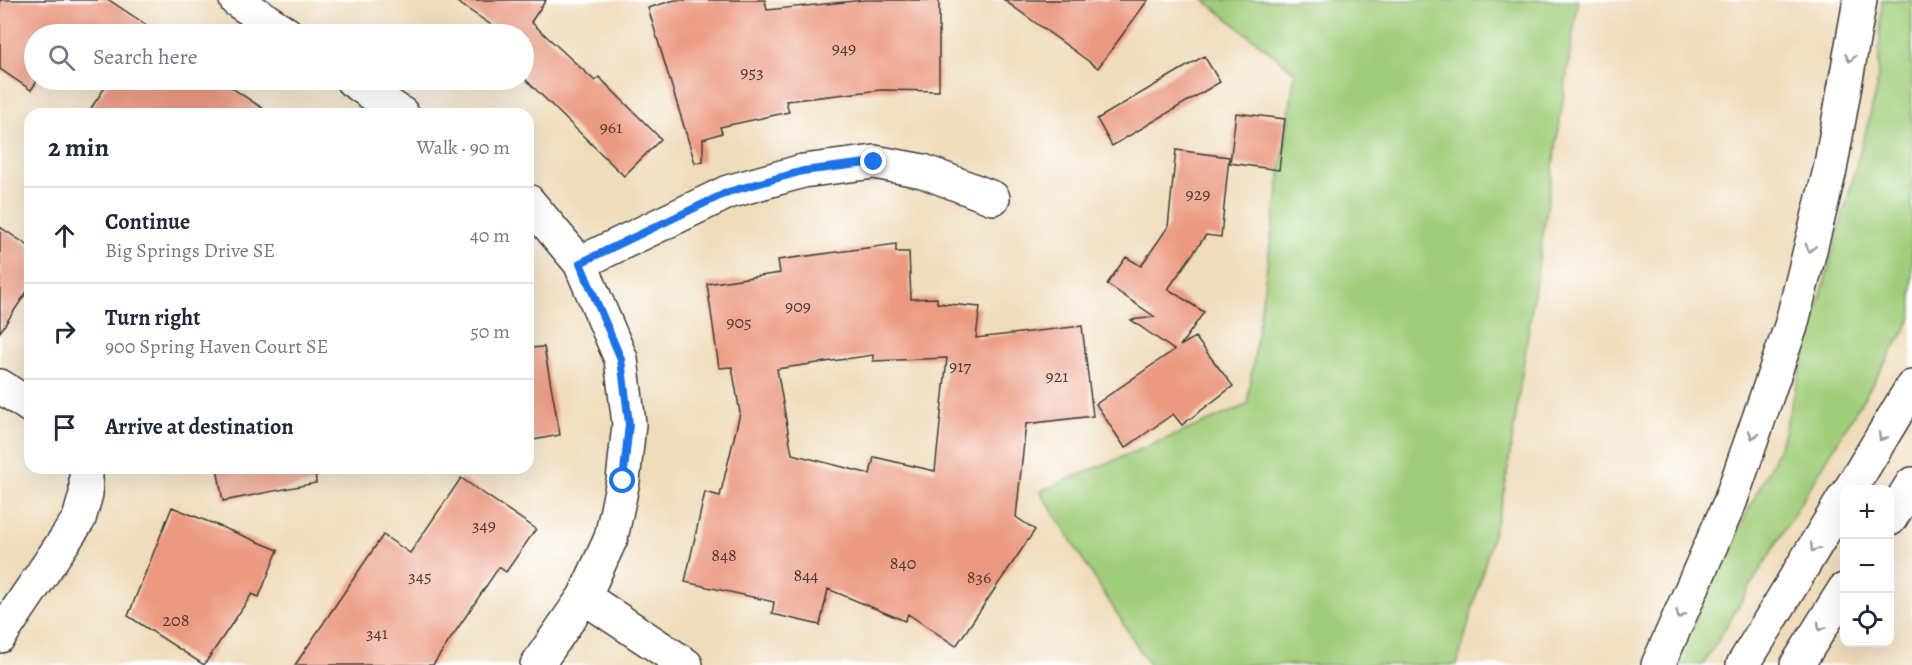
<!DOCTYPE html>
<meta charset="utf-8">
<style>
body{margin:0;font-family:Alegreya,serif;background:#f2f2f3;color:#1f2937}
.controls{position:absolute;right:18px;bottom:18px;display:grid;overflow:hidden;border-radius:12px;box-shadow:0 6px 24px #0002}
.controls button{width:54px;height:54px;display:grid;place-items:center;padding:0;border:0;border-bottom:2px solid #e0e1e3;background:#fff;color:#1f2937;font:30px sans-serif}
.stop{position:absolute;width:18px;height:18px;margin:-14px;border:4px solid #1a73e8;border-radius:50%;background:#fff}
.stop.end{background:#1a73e8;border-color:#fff;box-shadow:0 2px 6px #0008}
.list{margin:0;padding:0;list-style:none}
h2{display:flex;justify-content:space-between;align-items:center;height:78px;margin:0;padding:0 24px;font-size:26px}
h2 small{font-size:20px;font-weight:400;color:#747a83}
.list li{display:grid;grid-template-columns:39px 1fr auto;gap:18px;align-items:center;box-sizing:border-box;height:96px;padding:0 24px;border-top:2px solid #e0e1e3}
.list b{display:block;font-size:22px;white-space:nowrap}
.list p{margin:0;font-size:20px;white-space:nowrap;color:#747a83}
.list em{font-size:20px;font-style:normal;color:#747a83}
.icon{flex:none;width:33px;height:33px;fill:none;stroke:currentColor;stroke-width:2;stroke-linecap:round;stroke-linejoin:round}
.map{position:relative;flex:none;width:1912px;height:665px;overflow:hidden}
.search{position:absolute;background:#fff;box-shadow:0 6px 24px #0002;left:24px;top:24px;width:510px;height:66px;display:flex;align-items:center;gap:15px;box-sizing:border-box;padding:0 21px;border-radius:33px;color:#747a83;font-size:22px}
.panel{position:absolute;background:#fff;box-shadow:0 6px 24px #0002;left:24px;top:108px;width:510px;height:366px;border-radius:18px}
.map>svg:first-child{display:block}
.green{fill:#a1cd7a;stroke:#5e744b;stroke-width:1.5}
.building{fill:#eb9980;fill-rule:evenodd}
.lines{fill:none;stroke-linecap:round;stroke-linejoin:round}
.minor-casing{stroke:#3c3934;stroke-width:36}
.highway-casing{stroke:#3c3934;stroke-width:36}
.minor{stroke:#fff;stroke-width:33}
.highway{stroke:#fff;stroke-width:33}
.oneway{stroke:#999}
.route{stroke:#1a73e8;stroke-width:8}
.labels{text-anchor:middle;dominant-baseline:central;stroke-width:4.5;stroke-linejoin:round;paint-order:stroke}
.number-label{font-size:18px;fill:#503b35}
</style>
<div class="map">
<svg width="1912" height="665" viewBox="0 0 1912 665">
<rect width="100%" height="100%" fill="#fff"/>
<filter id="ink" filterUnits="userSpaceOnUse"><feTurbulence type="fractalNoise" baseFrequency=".0167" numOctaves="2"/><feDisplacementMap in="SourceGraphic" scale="12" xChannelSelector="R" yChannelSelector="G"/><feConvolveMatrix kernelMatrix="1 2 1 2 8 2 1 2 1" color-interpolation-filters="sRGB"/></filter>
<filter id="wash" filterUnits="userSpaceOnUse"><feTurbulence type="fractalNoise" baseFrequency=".008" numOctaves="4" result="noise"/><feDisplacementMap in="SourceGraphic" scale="24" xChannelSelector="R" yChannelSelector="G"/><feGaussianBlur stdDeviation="1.35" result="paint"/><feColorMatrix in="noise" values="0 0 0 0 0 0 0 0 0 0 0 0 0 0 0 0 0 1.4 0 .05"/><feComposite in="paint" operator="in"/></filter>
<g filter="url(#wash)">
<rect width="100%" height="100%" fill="#efdcbb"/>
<!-- green -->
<path class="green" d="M1204 0H1578L1504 494 1457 665H1149L1040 491 1247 405 1295 72Z
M1882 0H1912V318L1703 665H1672L1780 446 1877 89Z"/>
<g id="blocks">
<!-- building -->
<path class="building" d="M0 0H109L160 34H34V80H38L31 90 0 69Z
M454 0H546L531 22 595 81 599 77 661 139 624 176 524 78V34H505Z
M675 0H765L767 10 864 0H939V91L881 90 786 101 789 112 720 127 722 133 703 139V162L695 163 648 8Z
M1004 0H1148L1098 68Z
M1204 56 1220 82 1112 146 1097 119Z
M110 80H220L271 114H87Z
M1236 113 1285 119 1279 170 1230 163Z
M1176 150 1229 157 1221 237 1206 235 1168 289 1204 312 1180 346 1195 337 1233 386 1182 425 1173 414 1125 448 1096 404 1174 350 1131 320 1155 317 1107 284 1126 257 1141 266 1168 227Z
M0 227 30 247V287L0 332Z
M896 244V252H909L911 299 937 298V303L980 307 976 338 1082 326 1093 416 1026 424 1016 517 1035 530 956 646 908 614 905 621 828 589 820 625 772 614 774 602 685 582 705 492 720 496 740 413 732 367 719 368 707 284 780 273 778 260ZM873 355V361L947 358 935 471 874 457 870 474 792 454 777 369Z
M544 347 560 435 528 441V348Z
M217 468H315L316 483 223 501Z
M461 478 536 529 506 572 499 567 433 665H295L383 535 410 553Z
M172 507 278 550 259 597 252 594 204 665 128 616Z"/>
</g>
</g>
<g filter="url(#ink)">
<use href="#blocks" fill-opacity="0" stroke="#3c3934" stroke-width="1.5"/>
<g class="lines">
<defs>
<path id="minor" d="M236 0 287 34
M352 80 402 114
M528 201 580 263 621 359 629 424 623 481 611 538 584 597 537 665
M580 263 728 192 803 171 874 162 923 171 993 198
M0 386 30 406
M584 597 686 665
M0 636 79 519 86 494V468"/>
<path id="highway" d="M1850 490 1912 387
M1890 519 1912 484
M1658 665 1730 502 1791 326 1830 170 1860 0
M1743 665 1844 498
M1797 665 1844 590"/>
</defs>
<!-- minor casing -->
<use href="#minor" class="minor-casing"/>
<!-- highway casing -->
<use href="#highway" class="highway-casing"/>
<!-- minor -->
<use href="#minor" class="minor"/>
<!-- highway -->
<use href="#highway" class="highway"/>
</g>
<!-- one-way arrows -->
<defs><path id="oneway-chevron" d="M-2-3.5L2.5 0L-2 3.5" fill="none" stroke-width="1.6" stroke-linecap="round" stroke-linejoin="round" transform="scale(1.5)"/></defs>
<g class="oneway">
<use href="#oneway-chevron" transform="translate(1850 58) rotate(100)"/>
<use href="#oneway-chevron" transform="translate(1810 248) rotate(104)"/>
<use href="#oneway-chevron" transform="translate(1753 435) rotate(109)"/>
<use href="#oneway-chevron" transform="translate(1882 437) rotate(121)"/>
<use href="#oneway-chevron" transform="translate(1814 548) rotate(121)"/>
<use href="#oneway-chevron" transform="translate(1680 615) rotate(114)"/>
<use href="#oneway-chevron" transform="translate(1821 627) rotate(122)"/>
</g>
</g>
<g class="lines" filter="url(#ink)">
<!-- route -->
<path class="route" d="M623 481 629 424 621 359 580 263 728 192 803 171 874 162"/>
</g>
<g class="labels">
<!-- number labels -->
<g class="number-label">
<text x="844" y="48">949</text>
<text x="752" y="72">953</text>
<text x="611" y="127">961</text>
<text x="1198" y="194">929</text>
<text x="798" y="306">909</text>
<text x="739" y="322">905</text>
<text x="960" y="366">917</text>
<text x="1057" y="376">921</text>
<text x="484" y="525">349</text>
<text x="724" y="555">848</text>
<text x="903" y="563">840</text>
<text x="806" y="575">844</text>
<text x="420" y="576">345</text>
<text x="979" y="577">836</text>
<text x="176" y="620">208</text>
<text x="377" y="633">341</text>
</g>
</g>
</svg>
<div class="controls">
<button>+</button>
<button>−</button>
<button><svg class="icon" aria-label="locate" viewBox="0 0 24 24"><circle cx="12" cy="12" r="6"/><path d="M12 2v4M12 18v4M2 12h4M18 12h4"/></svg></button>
</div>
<div class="stop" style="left:623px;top:481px"></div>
<div class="stop end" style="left:874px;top:162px"></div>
<div class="search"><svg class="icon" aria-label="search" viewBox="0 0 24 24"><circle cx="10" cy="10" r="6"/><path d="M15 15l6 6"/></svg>Search here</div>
<section class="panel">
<h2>2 min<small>Walk · 90 m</small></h2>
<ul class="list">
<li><svg class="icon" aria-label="ahead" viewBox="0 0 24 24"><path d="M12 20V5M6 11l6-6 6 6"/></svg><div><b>Continue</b><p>Big Springs Drive SE</p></div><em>40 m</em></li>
<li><svg class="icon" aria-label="right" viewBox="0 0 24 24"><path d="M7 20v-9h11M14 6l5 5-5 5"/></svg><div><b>Turn right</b><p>900 Spring Haven Court SE</p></div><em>50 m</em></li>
<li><svg class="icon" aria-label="arrive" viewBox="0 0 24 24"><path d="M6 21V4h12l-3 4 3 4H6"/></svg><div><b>Arrive at destination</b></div></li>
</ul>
</section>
</div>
